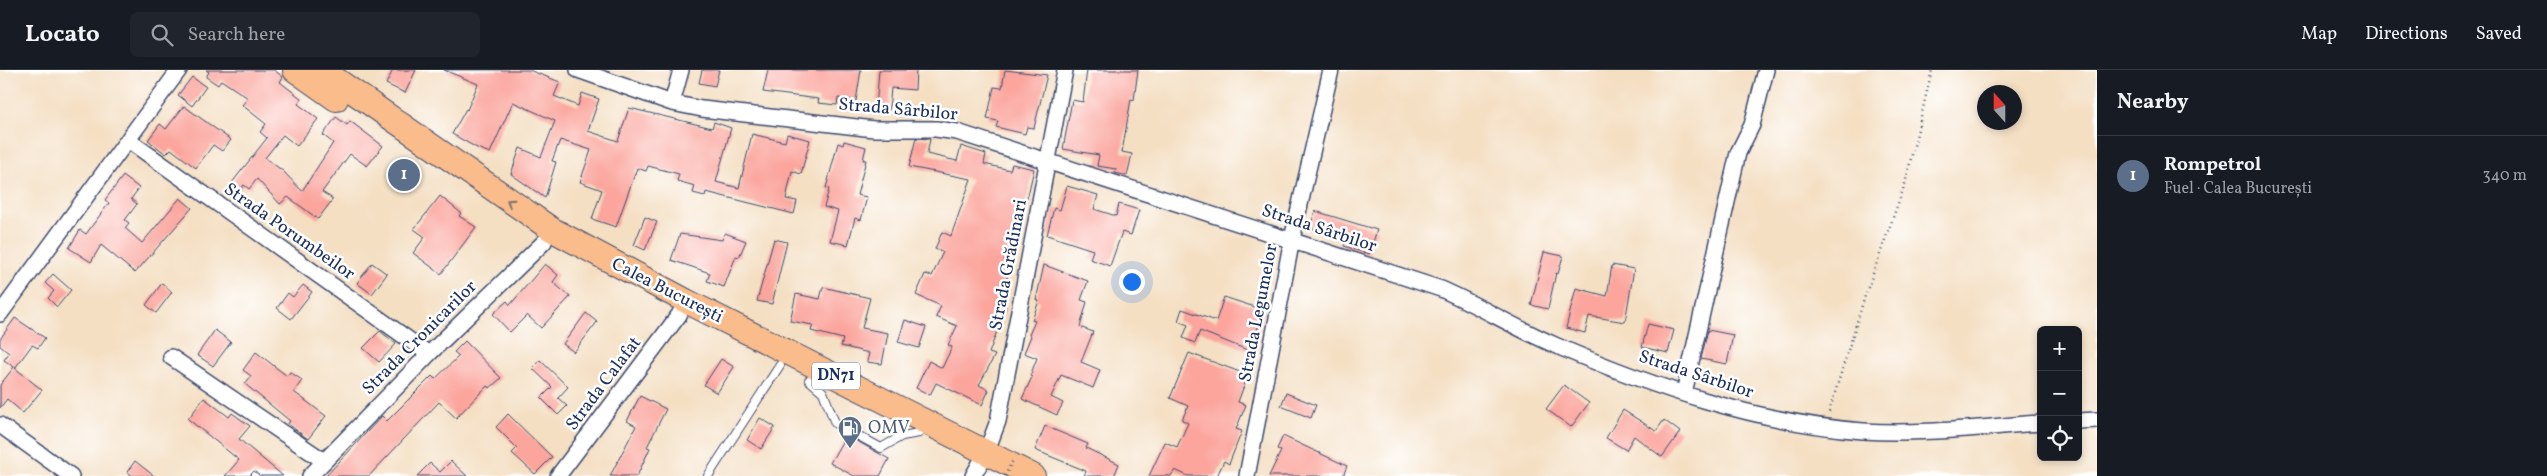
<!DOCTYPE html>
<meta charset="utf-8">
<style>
body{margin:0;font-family:Vollkorn,serif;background:#20242c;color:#f1f3f6}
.controls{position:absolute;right:15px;bottom:15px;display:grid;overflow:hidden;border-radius:8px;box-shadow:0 2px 8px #0003}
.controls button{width:45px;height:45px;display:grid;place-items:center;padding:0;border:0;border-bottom:1px solid #363941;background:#171b24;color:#f1f3f6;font:25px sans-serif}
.compass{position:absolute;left:1977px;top:15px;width:45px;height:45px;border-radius:50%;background:#171b24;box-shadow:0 2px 8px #0003;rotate:339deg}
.you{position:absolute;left:1131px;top:211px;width:18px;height:18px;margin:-12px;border:4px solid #fff;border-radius:50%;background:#1a73e8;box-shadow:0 0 0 8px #1a73e833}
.badge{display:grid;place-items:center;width:32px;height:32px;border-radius:50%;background:#d690ce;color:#fff;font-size:16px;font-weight:700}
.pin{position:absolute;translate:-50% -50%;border:2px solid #fff;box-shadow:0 1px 5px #0006}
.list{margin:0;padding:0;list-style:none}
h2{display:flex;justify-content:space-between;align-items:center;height:65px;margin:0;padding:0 20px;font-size:21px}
h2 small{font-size:16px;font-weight:400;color:#9ea1a6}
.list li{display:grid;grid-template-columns:32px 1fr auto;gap:15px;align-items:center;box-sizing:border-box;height:80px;padding:0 20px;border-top:1px solid #363941}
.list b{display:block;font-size:19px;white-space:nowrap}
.list p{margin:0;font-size:16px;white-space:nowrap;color:#9ea1a6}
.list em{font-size:16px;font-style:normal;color:#9ea1a6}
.icon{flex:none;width:28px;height:28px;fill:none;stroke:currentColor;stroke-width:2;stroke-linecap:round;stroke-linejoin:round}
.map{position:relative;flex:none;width:2097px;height:406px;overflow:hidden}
header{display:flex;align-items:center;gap:30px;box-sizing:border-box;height:70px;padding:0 25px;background:#171b24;border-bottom:1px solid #363941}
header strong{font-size:24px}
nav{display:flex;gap:28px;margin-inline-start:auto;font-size:18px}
.search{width:350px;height:45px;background:#20242c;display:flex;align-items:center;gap:12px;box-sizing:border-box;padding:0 18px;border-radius:8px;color:#9ea1a6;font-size:19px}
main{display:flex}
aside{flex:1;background:#171b24}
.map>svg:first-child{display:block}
.building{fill:#fba59d}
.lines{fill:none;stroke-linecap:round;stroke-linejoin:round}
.service-casing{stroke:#3c496d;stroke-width:10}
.minor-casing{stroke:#3c496d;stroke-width:18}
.primary-casing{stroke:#3c496d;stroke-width:26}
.path{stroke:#3c496d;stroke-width:2.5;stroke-dasharray:1 4;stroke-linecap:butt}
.service{stroke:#fff;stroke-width:8}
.minor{stroke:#fff;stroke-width:15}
.primary{stroke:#fabc8b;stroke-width:24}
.path-bridge{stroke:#3c496d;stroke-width:2.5;stroke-dasharray:1 4;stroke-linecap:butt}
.oneway{stroke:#7f6e72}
.labels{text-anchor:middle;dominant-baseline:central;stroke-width:5;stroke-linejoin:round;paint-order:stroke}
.shield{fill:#fff;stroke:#5f6d8e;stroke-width:1}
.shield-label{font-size:16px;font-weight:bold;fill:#1b2f5e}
.street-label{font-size:18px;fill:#1b2f5e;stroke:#fff}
.service-label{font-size:18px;fill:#4e5e75;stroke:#fff;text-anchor:start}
</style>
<header>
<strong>Locato</strong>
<div class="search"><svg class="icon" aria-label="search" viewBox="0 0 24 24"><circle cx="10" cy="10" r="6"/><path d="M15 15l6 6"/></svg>Search here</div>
<nav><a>Map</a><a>Directions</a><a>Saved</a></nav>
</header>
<main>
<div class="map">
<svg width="2097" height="406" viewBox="0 0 2097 406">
<rect width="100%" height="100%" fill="#fff"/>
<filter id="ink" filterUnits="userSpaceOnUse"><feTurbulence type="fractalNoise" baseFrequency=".02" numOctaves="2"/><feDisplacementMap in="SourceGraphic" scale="10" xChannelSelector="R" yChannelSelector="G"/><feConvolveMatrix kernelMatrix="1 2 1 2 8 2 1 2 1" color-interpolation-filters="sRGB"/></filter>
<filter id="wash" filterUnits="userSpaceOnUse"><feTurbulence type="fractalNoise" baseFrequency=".0096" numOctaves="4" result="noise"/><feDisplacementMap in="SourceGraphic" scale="20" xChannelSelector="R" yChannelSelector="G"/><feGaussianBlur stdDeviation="1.12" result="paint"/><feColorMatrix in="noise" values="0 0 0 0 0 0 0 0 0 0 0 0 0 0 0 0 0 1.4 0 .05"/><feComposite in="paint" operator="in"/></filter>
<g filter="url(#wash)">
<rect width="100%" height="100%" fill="#f4dfc3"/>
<g id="blocks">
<!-- building -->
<path class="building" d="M206 0H274L283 7 280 12 302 29 298 34 318 49 297 76 283 65 265 88 283 101 302 121 333 73 323 65 336 47 347 55 350 51 383 76 367 96 350 84 322 122 333 129 318 149 288 127 280 134 257 109 249 119 244 115 235 126 227 119 267 68 260 62 266 54 242 35 248 28 221 10 218 15 206 7 209 2Z
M393 0H416L405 23 386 14Z
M444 0H529L560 12 554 26 578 36 582 23 599 29 588 61 618 71 629 38 712 58 714 52 731 58 716 112 739 118 752 64 785 72 787 64 810 70 801 104 792 101 786 129 797 131 794 144 706 122 705 126 693 123 695 116 677 111 679 104 648 96 646 101 637 98 616 157 592 149 602 120 580 112 591 80 560 70 552 91 556 92 545 128 511 104 520 78 541 87 555 51 513 32 490 83 477 78 452 64 466 39 467 40 478 14Z
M702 0H719L715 16 699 13Z
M768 0H861L856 31 838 28 837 35 818 33 819 29 763 22Z
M879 0H916L915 20 891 18 889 40 876 39Z
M1005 0 1047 5 1034 58 1027 57 1025 64 996 57 998 51 987 49 994 17 1002 18Z
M1087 0H1138L1134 30 1131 29 1122 82 1132 84 1127 106 1115 103 1116 99 1097 96 1099 85 1063 79 1072 30 1083 32Z
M192 7 206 17 192 36 178 25Z
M184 36 231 70 222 81 213 75 196 98 171 79 166 84 148 70 160 54 166 59Z
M916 68 930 69 927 84 957 91 961 76 986 84 984 94 1010 100 1012 94 1034 99 1028 125 1004 191 1012 195 997 233 1006 237 989 283 995 285 979 315 989 320 982 335 936 313 930 325 916 318 929 291 942 298 952 277 948 275 957 256 936 247 941 236 916 225 925 204 932 206 943 182 935 179 942 162 951 166 971 109 909 97Z
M844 71 866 77 863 90H866L857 125 867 127 861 150 855 148 848 175 830 171 838 141 824 137 829 119 826 118 838 73 843 75Z
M401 95 415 104 408 115 394 106Z
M123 106 139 118 131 129 137 134 125 150 129 153 125 158 142 173 180 128 192 138 135 203 101 175 91 192 69 178 80 160 86 164 109 133 105 130Z
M1067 116 1098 125 1094 139 1116 146 1119 134 1139 140 1131 165 1122 162 1110 196 1090 189 1093 180 1047 165 1054 138 1060 140Z
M440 126 461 143 459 146 476 157 441 204 413 183 425 167 414 159Z
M1315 141 1377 160 1369 184 1344 176 1346 169 1310 158Z
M645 147 657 152 645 180 634 175Z
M725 163 746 171 739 187 736 186 724 217 707 211 710 203 671 190 680 164 722 170Z
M774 169 787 172 772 234 757 231Z
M1544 182 1563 186 1558 204 1556 203 1548 239 1531 235Z
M372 193 387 204 372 224 357 213Z
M545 194 558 205 553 212 570 227 541 258 527 245 510 262 493 244 507 231 510 235Z
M1044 195 1088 211 1081 230 1087 232 1080 257 1093 262 1081 292 1100 300 1093 318 1061 305 1051 327 1063 333 1057 345 1022 329 1032 307 1030 306 1037 288 1024 283 1031 266 1029 265 1035 251 1032 250 1039 231 1036 230Z
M1612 195 1634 199 1625 252 1589 246 1585 263 1566 258 1576 218 1607 226Z
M53 204 71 220 57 237 48 228 54 221 45 213Z
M162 213 172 222 156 243 146 235Z
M303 215 312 222 291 249 277 238 288 223 293 227Z
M823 217 870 228 862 258 888 263 882 294 867 292 869 283 841 276 843 269 811 261 813 255 790 251 796 224 820 229Z
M1224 227 1264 240 1255 266 1260 268 1255 283 1200 261 1195 273 1183 268 1188 255 1178 251 1182 239 1216 251Z
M586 243 597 252 574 282 563 274Z
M15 248 45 268 38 278 32 275 15 298 42 320 23 343 7 329 0 338V315L14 297 4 290 9 283 0 276V269Z
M905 250 926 257 919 278 898 272Z
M1648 254 1674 260 1668 283 1642 277Z
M215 260 231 272 213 296 197 285Z
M1708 260 1733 265 1727 294 1701 289Z
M380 261 396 274 379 292 363 278Z
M465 271 501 308 490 318 487 316 456 348 439 332 369 406H326L382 346 387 351 432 306 435 309 459 286 454 282Z
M256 282 287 306 290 302 302 310 294 322 326 346 308 369 288 354 290 351 245 314 251 306 243 300Z
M1189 283 1248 305 1238 332 1246 335 1236 359 1242 361 1229 394 1224 391 1217 406H1188L1175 400 1171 406H1149L1165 372 1177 377 1188 353 1182 350 1188 336 1170 328Z
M721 289 734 297 717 323 704 315Z
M540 290 568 317 558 328 567 336 558 345 541 328 552 317 532 298Z
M1564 315 1589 333 1571 357 1546 339Z
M1286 323 1316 335 1311 348 1281 336Z
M640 326 666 339 647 377 650 378 637 406H610L636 356 627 351Z
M204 328 229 347 232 343 250 356 239 369 283 406H260L254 401 249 406H225L239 390 188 349Z
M1623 340 1656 361 1664 350 1680 362 1662 387 1634 366 1626 380 1606 368Z
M508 344 552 387 535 404 512 383 517 378 496 357Z
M760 348 775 357 761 379 747 370Z
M1045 356 1088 374 1086 378 1119 394 1114 406H1084L1086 401 1035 380Z
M846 365 889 389 880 406H854L830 393Z
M1283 366 1347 396 1343 406H1269L1281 381 1277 379Z
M135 391 154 406H133L127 402Z
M451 391 467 406H417L430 393 440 402Z"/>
</g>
</g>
<g filter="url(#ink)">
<use href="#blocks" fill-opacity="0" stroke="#3c496d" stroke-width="1"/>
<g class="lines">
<defs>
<path id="service" d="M809 310 823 322 835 353 881 378 902 366 919 363
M708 406 780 295"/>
<path id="minor" d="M578 0 672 33 702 39 874 59H936L957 62 1441 219C1480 236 1517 259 1557 276 1653 317 1758 353 1863 361 1922 365 1982 357 2041 353
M672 33 681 0
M128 70 429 284
M0 244 179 0
M171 287 324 391
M1684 323 1738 83 1752 55 1766 0
M2078 351 2097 350
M0 355 71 406
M310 406 429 284 544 172
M558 406 679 245 686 231
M973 406 986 383 998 351 1065 0
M1247 406 1292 169 1331 0"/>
<path id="primary" d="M295 0 336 29
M322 0 551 159 686 231 1033 406"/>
</defs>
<!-- service casing -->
<use href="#service" class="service-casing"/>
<!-- minor casing -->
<use href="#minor" class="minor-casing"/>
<!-- primary casing -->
<use href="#primary" class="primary-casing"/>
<!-- path -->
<path class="path" d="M1829 342 1865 226 1905 114 1932 0"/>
<!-- service -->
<use href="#service" class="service"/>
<!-- minor -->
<use href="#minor" class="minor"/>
<!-- primary -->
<use href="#primary" class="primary"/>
<!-- path-bridge -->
<path class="path-bridge" d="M1005 406 1013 390"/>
</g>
<!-- one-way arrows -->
<defs><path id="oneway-chevron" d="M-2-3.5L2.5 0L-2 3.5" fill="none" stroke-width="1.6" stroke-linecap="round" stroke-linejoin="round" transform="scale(1.25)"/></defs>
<use class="oneway" href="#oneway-chevron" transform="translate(510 132) rotate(-147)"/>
</g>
<!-- icons -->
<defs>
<symbol id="fuel-pin" viewBox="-11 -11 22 30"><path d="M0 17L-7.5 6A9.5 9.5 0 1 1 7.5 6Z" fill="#5c6f8a" stroke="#fff"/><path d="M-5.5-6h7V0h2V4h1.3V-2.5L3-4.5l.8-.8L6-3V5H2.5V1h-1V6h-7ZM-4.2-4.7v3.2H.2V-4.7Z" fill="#fff"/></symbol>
</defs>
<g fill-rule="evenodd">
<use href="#fuel-pin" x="836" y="344" width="28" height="38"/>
</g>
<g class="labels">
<!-- shield labels -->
<rect class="shield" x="812" y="292.5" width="48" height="27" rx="4"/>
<g class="shield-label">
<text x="836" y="306">DN71</text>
</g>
<!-- street labels -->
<g class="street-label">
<text transform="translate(898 40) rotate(5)">Strada Sârbilor</text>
<text transform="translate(1319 159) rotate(18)">Strada Sârbilor</text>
<text transform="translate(289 162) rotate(35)">Strada Porumbeilor</text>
<text transform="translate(1009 195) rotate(-79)">Strada Grădinari</text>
<text transform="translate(667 221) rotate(27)">Calea București</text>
<text transform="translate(1259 243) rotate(-79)">Strada Legumelor</text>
<text transform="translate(420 268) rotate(-45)">Strada Cronicarilor</text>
<text transform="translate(1696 305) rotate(18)">Strada Sârbilor</text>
<text transform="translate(604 314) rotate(-53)">Strada Calafat</text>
</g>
<!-- service labels -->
<g class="service-label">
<text x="868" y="358">OMV</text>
</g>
</g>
</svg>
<div class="controls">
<button>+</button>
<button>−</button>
<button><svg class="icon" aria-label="locate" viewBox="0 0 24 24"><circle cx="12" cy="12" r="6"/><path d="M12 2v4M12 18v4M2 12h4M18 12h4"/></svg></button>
</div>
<svg class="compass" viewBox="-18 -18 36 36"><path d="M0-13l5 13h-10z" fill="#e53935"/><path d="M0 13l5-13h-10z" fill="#9ea1a6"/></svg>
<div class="you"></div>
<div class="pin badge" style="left:404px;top:105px;background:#5c6f8a">1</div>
</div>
<aside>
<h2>Nearby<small></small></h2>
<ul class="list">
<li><span class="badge" style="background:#5c6f8a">1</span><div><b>Rompetrol</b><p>Fuel · Calea București</p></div><em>340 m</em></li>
</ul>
</aside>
</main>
